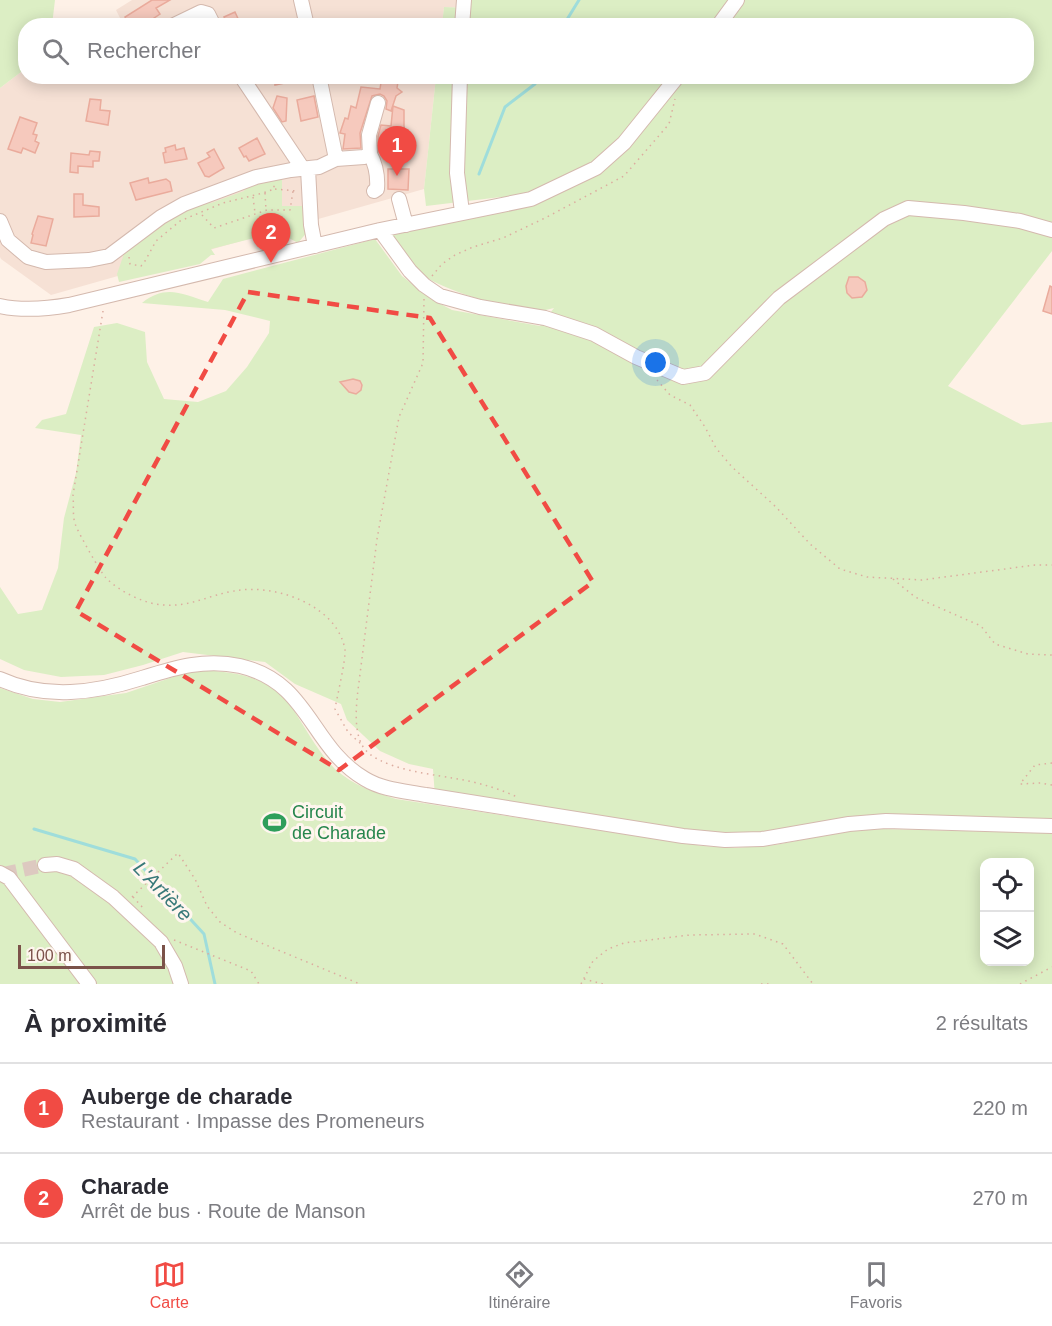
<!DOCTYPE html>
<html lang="fr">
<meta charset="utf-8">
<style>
body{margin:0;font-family:Arial,sans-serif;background:#f7f7f7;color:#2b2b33}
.controls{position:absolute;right:18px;bottom:18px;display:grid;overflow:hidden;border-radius:12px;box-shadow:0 3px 15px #0003}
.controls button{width:54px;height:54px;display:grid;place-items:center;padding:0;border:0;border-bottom:2px solid #e1e1e2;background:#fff;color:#2b2b33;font:30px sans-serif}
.scale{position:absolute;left:18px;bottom:15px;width:147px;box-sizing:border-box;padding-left:6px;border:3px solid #7b5249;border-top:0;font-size:16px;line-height:21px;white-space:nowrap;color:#7b5249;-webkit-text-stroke:4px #fff6ef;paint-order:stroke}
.you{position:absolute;left:656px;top:363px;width:21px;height:21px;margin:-15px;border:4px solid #fff;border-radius:50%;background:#1a73e8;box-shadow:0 0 0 9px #1a73e833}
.badge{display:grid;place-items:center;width:39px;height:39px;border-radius:50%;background:#f14b44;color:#fff;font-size:20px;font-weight:700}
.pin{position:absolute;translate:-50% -50px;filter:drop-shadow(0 2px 3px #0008)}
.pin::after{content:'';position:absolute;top:32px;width:21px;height:18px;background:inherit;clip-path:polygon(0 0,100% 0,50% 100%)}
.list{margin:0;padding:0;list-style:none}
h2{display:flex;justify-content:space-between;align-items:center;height:78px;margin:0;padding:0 24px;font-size:26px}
h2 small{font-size:20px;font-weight:400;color:#7c7c81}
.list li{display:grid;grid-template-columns:39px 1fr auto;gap:18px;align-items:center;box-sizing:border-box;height:90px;padding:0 24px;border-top:2px solid #e1e1e2}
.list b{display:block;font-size:22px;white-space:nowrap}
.list p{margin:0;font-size:20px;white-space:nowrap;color:#7c7c81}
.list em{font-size:20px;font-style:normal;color:#7c7c81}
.icon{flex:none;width:33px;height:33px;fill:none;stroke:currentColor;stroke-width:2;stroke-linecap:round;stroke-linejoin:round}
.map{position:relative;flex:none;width:1052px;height:984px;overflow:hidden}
.search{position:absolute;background:#fff;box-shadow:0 3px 15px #0003;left:18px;right:18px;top:18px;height:66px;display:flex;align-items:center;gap:15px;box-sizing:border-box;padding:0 21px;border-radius:24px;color:#7c7c81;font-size:22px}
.sheet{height:258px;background:#fff}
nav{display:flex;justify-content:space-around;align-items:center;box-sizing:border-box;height:84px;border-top:2px solid #e1e1e2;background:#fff;font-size:16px;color:#7c7c81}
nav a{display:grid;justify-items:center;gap:3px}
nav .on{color:#f14b44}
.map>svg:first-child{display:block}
.residential{fill:#f6e1d5}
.green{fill:#dceec4;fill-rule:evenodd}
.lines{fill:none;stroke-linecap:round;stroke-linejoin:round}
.stream{stroke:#9fdddb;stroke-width:3}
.building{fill:#f6c9bd;stroke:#eaab9c;stroke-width:1.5}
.minor-tunnel{stroke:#ddc9c0;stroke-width:14;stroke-dasharray:14 7;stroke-linecap:butt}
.minor-casing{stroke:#d4b9ae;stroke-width:16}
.path{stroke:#dcac9f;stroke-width:1.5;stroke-dasharray:1.5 4.5;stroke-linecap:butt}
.minor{stroke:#fff;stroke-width:14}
.marked{fill:none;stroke:#f14b44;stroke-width:4.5;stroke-dasharray:12 8;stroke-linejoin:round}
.labels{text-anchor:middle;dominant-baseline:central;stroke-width:6;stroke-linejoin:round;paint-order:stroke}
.leisure-label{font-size:18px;fill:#27864d;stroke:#fff6ef;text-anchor:start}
.water-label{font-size:20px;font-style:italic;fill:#387979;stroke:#fff6ef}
</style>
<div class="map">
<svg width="1052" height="984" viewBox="0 0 1052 984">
<rect width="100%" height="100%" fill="#fef1e7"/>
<!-- residential -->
<path class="residential" d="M132 0H471L472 8 444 7 442 26H124L116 10Z
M25 69 26 76 436 77 424 189 51 295 1 259 0 257V88Z"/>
<!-- green -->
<path class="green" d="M0 0H55L52 25 26 26 25 69 0 88Z
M471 0H1052V251L948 386 1022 425 1052 422V823L886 821 752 840 435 797 433 769 409 764 380 751 347 720 341 704 295 684 265 662 183 652 143 665 104 675 61 677 24 670 0 659V587L18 614 42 610 58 568 64 518 76 473 81 435 35 428 42 420 66 414 94 327 117 323 145 332 147 362 164 399 198 402 226 391 247 367 269 333 270 321 225 310 142 303C166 284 182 294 208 302L223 279 375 239 402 276 431 299 452 310 540 326 554 308C549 309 542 311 536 311 512 311 442 290 423 275 409 265 401 249 392 235L505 210 501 197 426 206 424 189 436 77 1026 76V26L442 25 444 7 471 8Z
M282 176V206H304L308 231 298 243 287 237 283 238 278 232 211 249 215 255H211L200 264 119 282 117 274 127 245 201 201 211 203 244 191 246 187Z
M200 670C236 672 270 676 293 709 306 729 318 752 335 769 353 785 373 792 396 799L703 846 735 848 775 845 848 831 883 829 1052 833V984H0V688L33 699 60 702 126 693 176 676ZM984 862H1030V962H984Z"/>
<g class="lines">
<!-- stream -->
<path class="stream" d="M563 26 579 0
M479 174 505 107 535 84 540 76
M34 829 135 859 204 934 215 984"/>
</g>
<!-- building -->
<path class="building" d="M152 0H170L156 8 160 14 142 26H130L125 17Z
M235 12 240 23 228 26 224 17Z
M274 76H298L299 80 275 85Z
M382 76H399L397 88 402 92 396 96 391 111 386 109 387 101 384 96 380 94 372 96 360 133 361 148 343 149 345 134 340 133 345 118 348 119 351 106 356 108 361 87 380 89Z
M277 96 287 98 286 121 282 122 273 108Z
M314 96 318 117 301 121 297 100Z
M90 99 101 100 100 110 110 111 108 125 86 121Z
M393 106 404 110V126L409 153 379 152 378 136 381 125 391 126Z
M20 117 37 123 33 134 37 135 35 141 39 143 35 153 23 148 21 153 8 149Z
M257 138 265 154 249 161 246 156 244 157 239 148Z
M175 145 176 150 184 148 187 159 165 163 163 153 166 152 165 148Z
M214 149 224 168 209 177 205 176 198 163 210 157 207 153Z
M90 151 100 152 99 161H93V167L78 166V173L70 172 71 153 89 155Z
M388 169H409L408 190 388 189Z
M148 178 149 183 166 179 170 182 172 191 136 200 130 183Z
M74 194H83V205L99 207V216L74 217Z
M38 216 53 219 46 246 31 243 33 235 32 234Z
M849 277H858L865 282 867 290 862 297 852 298 847 293 846 286Z
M1050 286 1052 287V314L1043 311Z
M353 379 360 381 362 385 361 390 356 394 349 392 340 382Z"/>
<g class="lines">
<!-- minor-tunnel -->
<path class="minor-tunnel" d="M3 874 45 865"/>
<defs>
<path id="minor" d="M301 0 307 26
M172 26 201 12 208 14 214 26
M462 26 464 0
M718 26 737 0
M241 76 303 169
M460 76 457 173 462 212
M370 154C376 165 378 176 377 189L374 191
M336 159 364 157 370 154 369 135 378 103
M308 169 311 225 315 246
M399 199 406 225
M0 221 8 240 28 257 46 262 89 260 109 256 161 217 184 204 256 177 291 170 319 167 336 159 319 76
M380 230 410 271 424 285 440 296 480 307 545 318 594 334 636 357 683 377 705 373 779 298 884 219 908 208 964 213 1020 221 1052 230
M0 306C23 311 46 309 69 305L380 230 531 199 596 168 624 143 678 76
M0 679C46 700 95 693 142 678 174 668 205 658 240 666 310 682 310 747 365 779 383 790 405 791 426 795L683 836 725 840 762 839 849 824 886 821 1052 826
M45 865 57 864 74 869 113 897 161 942 175 966 181 984
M0 873 9 878 89 984"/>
</defs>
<!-- minor casing -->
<use href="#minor" class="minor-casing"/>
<!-- path -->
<path class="path" d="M275 189 297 191
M265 193 266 210
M253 197 255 213
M202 215 214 228 267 210H290L293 191
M129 257 130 264 141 266 145 261 156 241 180 221 223 203 263 193 274 189V185
M432 276 442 264 455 255 473 247 503 238 545 218 624 176 669 124 675 99
M424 299 423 363 399 417 377 539 358 690C356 707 354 730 362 745 375 770 439 775 464 780 483 784 500 789 517 797
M103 311 73 495C74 504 72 518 76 526 79 534 101 573 106 578 119 591 144 604 163 605 191 607 209 595 234 591 274 583 338 605 345 650 346 659 337 697 335 709L348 732 361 744
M657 380 670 395 690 405 705 427 716 448 732 467 776 507 810 544 840 569 867 577 922 580 1035 565H1052
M893 579 915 597 981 626 995 644 1028 654 1052 655
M1052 763 1035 765 1020 784 1041 783 1052 785
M132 897 178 853 195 879 207 906 220 922 237 933 360 984
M133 897 144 909
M174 940 251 971 259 984
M584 979 603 984
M581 984 593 961 608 949 624 943 690 935 755 934 783 944 813 984
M761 984H770
M1020 984 1052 967"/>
<!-- minor -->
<use href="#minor" class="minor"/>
</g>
<!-- marked area -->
<path class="marked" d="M248 292 430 318 593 582 339 770 76 611Z"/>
<!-- icons -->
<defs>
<symbol id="stadium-bare" viewBox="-9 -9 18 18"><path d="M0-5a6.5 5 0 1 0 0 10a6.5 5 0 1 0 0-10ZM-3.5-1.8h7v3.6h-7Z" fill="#2e9e5b" stroke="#fff6ef" stroke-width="2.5" paint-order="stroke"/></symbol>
</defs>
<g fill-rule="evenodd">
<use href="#stadium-bare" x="258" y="806" width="33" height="33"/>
</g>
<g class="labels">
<!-- leisure labels -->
<g class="leisure-label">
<text x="292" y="812">Circuit<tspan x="292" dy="21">de Charade</tspan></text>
</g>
<!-- water labels -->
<g class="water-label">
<text transform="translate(163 891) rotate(46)">L'Artière</text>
</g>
</g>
</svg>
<div class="controls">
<button><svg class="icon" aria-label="locate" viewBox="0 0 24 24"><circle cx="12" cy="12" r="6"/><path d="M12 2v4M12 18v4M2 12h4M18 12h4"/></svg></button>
<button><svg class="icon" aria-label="layers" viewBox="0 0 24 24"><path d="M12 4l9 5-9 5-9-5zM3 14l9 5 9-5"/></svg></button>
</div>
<div class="scale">100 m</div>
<div class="you"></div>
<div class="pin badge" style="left:397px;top:176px">1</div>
<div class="pin badge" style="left:271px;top:263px">2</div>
<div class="search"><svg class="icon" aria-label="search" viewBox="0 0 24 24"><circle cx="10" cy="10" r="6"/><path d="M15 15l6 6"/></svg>Rechercher</div>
</div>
<section class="sheet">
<h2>À proximité<small>2 résultats</small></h2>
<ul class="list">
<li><span class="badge">1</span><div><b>Auberge de charade</b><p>Restaurant · Impasse des Promeneurs</p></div><em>220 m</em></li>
<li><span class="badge">2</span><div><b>Charade</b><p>Arrêt de bus · Route de Manson</p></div><em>270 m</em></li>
</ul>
</section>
<nav>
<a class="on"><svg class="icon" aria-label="map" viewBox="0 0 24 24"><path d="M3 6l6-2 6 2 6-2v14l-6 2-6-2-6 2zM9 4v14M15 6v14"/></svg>Carte</a>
<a><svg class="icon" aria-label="directions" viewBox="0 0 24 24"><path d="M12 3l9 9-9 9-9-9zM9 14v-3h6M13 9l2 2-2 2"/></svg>Itinéraire</a>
<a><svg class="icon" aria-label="saved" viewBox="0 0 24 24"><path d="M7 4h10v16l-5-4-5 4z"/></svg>Favoris</a>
</nav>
